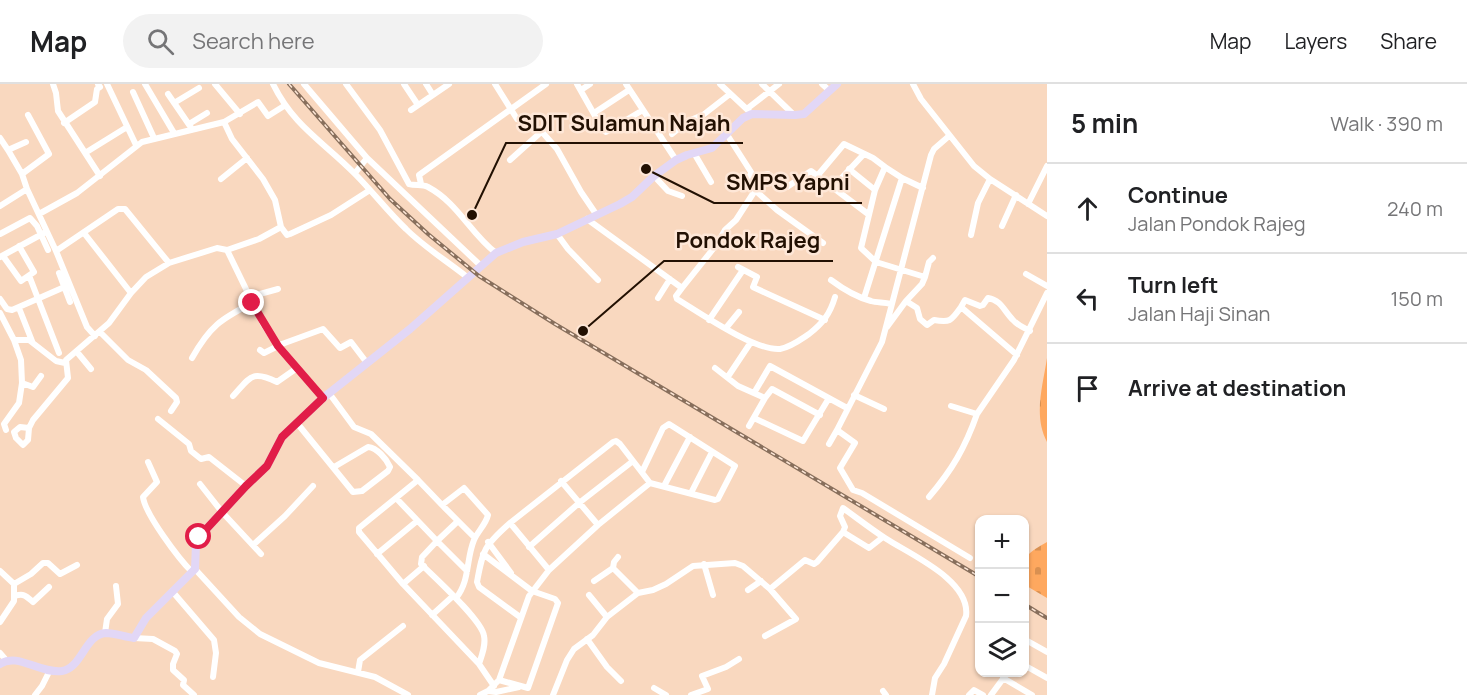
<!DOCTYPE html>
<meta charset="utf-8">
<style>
body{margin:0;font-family:Manrope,sans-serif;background:#f2f2f2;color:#202124}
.controls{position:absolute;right:18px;bottom:18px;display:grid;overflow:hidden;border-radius:12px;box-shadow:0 2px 4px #0004}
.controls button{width:54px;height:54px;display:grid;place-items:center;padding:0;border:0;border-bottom:2px solid #e0e0e0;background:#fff;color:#202124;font:30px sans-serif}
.stop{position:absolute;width:18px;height:18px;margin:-14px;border:4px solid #e11d48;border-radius:50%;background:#fff}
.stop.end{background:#e11d48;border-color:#fff;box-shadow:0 2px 6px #0008}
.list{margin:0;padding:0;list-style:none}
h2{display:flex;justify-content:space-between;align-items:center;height:78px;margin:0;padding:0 24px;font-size:26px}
h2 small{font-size:20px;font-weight:400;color:#757577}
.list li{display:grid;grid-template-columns:39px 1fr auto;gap:18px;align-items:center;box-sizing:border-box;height:90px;padding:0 24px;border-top:2px solid #e0e0e0}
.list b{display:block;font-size:22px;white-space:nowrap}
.list p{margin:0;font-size:20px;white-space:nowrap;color:#757577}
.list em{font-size:20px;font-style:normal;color:#757577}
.icon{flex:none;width:33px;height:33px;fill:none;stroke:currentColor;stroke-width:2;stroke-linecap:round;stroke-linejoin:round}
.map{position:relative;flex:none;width:1047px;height:611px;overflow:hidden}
header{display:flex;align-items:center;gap:36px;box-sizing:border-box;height:84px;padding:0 30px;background:#fff;border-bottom:2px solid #e0e0e0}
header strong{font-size:28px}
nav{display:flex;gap:33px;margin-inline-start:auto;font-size:21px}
.search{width:420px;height:54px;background:#f2f2f2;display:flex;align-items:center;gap:15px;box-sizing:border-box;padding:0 21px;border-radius:33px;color:#757577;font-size:22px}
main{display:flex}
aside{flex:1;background:#fff}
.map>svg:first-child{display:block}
.cemetery{fill:url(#cemetery-stones)}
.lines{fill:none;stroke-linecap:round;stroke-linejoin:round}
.street{stroke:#fff;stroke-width:6}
.secondary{stroke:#e2d7f6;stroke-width:8}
.rail-casing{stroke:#886f5c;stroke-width:4}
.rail{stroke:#fee7d7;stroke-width:1.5;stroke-dasharray:4.5;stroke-linecap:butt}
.route{stroke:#e11d48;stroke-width:8}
.leader{fill:none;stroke:#221002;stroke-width:2}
.callout-dot{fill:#221002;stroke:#fee7d7;stroke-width:2}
.callout-label{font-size:22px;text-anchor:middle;font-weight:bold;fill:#221002;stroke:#fee7d7;stroke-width:5;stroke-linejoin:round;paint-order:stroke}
</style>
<header>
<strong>Map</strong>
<div class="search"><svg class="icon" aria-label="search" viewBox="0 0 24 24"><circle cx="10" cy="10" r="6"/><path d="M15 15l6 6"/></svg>Search here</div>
<nav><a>Map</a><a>Layers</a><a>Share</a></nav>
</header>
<main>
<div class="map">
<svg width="1047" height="611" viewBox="0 0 1047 611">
<defs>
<pattern id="cemetery-stones" width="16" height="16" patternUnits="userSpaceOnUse" patternTransform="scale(1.5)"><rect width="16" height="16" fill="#fea85f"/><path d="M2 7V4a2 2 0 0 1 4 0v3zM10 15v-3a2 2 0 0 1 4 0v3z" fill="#d99051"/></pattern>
</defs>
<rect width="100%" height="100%" fill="#f9d8bf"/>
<!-- cemetery -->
<path class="cemetery" d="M1047 274V358C1033 332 1043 301 1047 274Z
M1047 458V514L1025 501C1024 473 1021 473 1047 458Z"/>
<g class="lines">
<!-- street -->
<path class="street" d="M53 0 56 9 58 27 100 92
M107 0 136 61
M145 0 174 49
M215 0 240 30
M273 0C294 43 324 58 356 91 373 108 388 128 406 145 424 163 447 177 467 193
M304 0 367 74 355 89
M346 0 380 46 409 100C416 102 422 100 428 103 458 119 470 149 496 169
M404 0 418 21
M426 0 433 11
M495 0 517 35
M577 0 603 46 606 48 643 26
M626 0 676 76
M720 0 752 30
M762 0 794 31
M822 0 830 7
M913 0 921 15 974 82 990 95 1047 132
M581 6 590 0
M133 8 154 54
M168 10 192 45
M174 19 199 4
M748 24 779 0
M411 26 449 0
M594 29 629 6
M224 38 232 55 263 95 275 116 281 143 259 155 227 166
M64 39 95 18 97 5 100 3 98 0
M189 40 207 29
M726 49 751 88V91L746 94V98L777 126 823 159
M672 50 688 37 703 31 730 10
M949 52 934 65 931 71 882 258 837 346 855 359 840 384 853 406 862 409 970 474
M0 54 8 66
M85 69 127 43
M694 69 711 98
M367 74 480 181
M510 76 540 49H543L557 65 581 108 596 130
M885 83 902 94 923 104
M849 85 875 106
M22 90 8 66 26 58
M818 91 844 60 873 74 885 83 875 106 861 164 876 178 925 193 922 200 906 217 887 243
M654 92 668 107 682 112
M221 95 247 74
M421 100 419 91 546 0
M753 103 764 91 768 90 784 103H787L811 87 868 130
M833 103 864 70
M27 105 22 90 49 70 28 31
M1028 120 1047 82
M0 122 27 105 56 167 87 243 95 252
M39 130 77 109 142 58 224 38 258 18 268 32 284 22
M587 135 682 204 676 212 677 215C700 229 755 267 780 265 791 263 800 256 809 250 823 239 830 230 835 213
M1002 142 1016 111
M281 143 287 151 290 150 331 131 370 106
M84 149 131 209
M0 150 30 134 37 142 48 166
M557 150 568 165 598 196
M971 151 978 119 990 95
M56 167 118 125H125L169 179
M3 172 21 197 34 188 19 162
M0 173 44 149
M738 183 757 193 753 203 755 204 825 236
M59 189 70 218
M1026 190 1047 202
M925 193 929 178 933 174
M30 194 59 269
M831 196C843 205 856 213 871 217 877 219 884 218 891 220
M682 204 717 160 725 146 736 136 756 105
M249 213 278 205
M658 214 670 195
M864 214 902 94
M0 215 7 225 12 226 69 201
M906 217 917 224 920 235 927 241 934 236C950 239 951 237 961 223L1017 271
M961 223 965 216 980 222 983 221 988 214C1001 216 1004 227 1013 236 1017 241 1024 244 1030 247
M19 224 32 257
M0 229 14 256 21 276 22 299 19 319 4 340 6 346
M709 236 743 186
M726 244 739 228
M100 248 128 276 146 286 176 314 177 318 171 327
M14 256H29L56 277 65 279
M260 266 264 269 282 260 323 245 340 264 351 258 367 279
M77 268 91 285
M192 274C210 242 221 235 252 219
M715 284 738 302 765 314 772 305 820 331
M729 291 751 258
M22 299 33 303 41 292
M329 309 354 343 371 350 418 396
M754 309 770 282 847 324
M854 311 884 325
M233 312C250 294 251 285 277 298L297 284
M951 322 977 330 1014 276 1047 209
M754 334 803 357 829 314
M158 335 189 360 191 367 201 375 209 373 246 402
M297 339 353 408 362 407 388 387 390 383C386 374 377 364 368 363L334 383
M749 342 765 314
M29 344 20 343 14 348 16 354 23 361 28 356 29 344 33 336 68 294 66 276 109 239 131 209 146 193 169 179 217 164 227 166 263 240 278 262 323 314
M829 360 837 346
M148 378 157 398 143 413C145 430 179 475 192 488
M561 397 598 441
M200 400 222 428 261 470
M664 402 690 353
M691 409 712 368
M929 413C952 386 965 364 977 330
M396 414 437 457 422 473 421 480C434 493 482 536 484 552 486 561 482 571 479 580
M442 421 475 454
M457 438 437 457 467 487
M510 439C484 462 483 465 477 498L479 503 520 533
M843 448 869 464 883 453
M488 458 511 489
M253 461 285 432 313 402
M529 463 579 419 633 377
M377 470 417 437
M483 470 532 507 555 515 558 519 528 604 499 596
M618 473 614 478 613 484 638 509
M704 480 713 511
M195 485 239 533 260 550 319 579 375 593 408 611
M549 486 510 439 613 358 616 357 620 360 650 399 715 416 718 415 735 382 669 340 663 344 642 388
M0 487 14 500
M594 497 613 484
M403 500 424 482
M770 505 805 476 814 480 817 478 843 448 845 443 840 432 843 424C857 434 871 445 885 454 909 470 971 496 966 532L944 580 935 594 932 611
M748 506 761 497
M172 507 214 556 216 569 213 593
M589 511 607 533
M15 512C24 509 26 512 33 518L49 503
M456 514C470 497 466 475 474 456 478 447 486 440 488 431L464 404 442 421 418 396 359 444V448L403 500 479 580 494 602
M432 531 453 512
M0 538 14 517V500L31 490 43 479H48L60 490 77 481
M105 549 107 535 118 520 116 502
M134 554 153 555 175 567 177 570 173 580V586L184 596 183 601 194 611
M587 555 607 583 621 597
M1024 555 1047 568
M0 569 6 576
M1024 581 1047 594
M358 588 360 576 403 542
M1003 594 1032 611
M654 604 666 611
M488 607 496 608 519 603
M883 607 886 611
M35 611 42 602 49 588
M480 611 488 607 499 596 529 512 549 486 598 441 650 399
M553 611 567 576 574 565 593 551 607 533 638 509 653 506 666 500 693 482 735 479 743 482 770 505 796 535 765 552
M691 611 708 605 702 592 726 583 739 575
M969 611 974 606 983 611
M991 611 1008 588"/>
<!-- secondary -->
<path class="secondary" d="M0 580C17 568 40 590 62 587 82 584 85 550 106 549 115 549 125 553 134 554L146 534 195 485 196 460 199 453 246 402 267 382 282 353 323 314 410 245 496 169 523 158 557 150 620 120 632 113 654 92 676 76 687 71 712 64 743 34 752 30 795 31 804 30 837 0"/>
<defs>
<path id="rail" d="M289 0 390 115 428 150 479 192 555 240 980 493
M1024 520 1047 534"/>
</defs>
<!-- rail casing -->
<use href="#rail" class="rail-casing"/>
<!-- rail -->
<use href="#rail" class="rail"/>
</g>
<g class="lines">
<!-- route -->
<path class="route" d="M199 453 246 402 267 382 282 353 323 314 278 262 252 219"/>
</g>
<!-- callouts -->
<path class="leader" d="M472 131L506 59H743M646 85L714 119H862M583 247L664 177H833"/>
<g class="callout-dot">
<circle cx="472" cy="131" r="6"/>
<circle cx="646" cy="85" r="6"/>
<circle cx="583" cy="247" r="6"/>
</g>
<g class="callout-label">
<text x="624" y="47">SDIT Sulamun Najah</text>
<text x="788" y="106">SMPS Yapni</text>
<text x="748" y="164">Pondok Rajeg</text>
</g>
</svg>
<div class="controls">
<button>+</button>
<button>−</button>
<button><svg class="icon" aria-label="layers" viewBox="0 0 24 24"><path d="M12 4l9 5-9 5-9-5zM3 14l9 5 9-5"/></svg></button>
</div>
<div class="stop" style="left:199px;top:453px"></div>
<div class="stop end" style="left:252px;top:219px"></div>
</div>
<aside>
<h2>5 min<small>Walk · 390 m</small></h2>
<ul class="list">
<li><svg class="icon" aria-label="ahead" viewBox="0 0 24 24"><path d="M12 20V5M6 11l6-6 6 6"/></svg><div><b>Continue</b><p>Jalan Pondok Rajeg</p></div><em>240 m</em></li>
<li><svg class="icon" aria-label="left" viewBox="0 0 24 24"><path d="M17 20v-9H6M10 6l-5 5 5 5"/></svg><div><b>Turn left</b><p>Jalan Haji Sinan</p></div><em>150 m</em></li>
<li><svg class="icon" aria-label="arrive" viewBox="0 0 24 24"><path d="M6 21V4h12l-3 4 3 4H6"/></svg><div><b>Arrive at destination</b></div></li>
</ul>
</aside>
</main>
